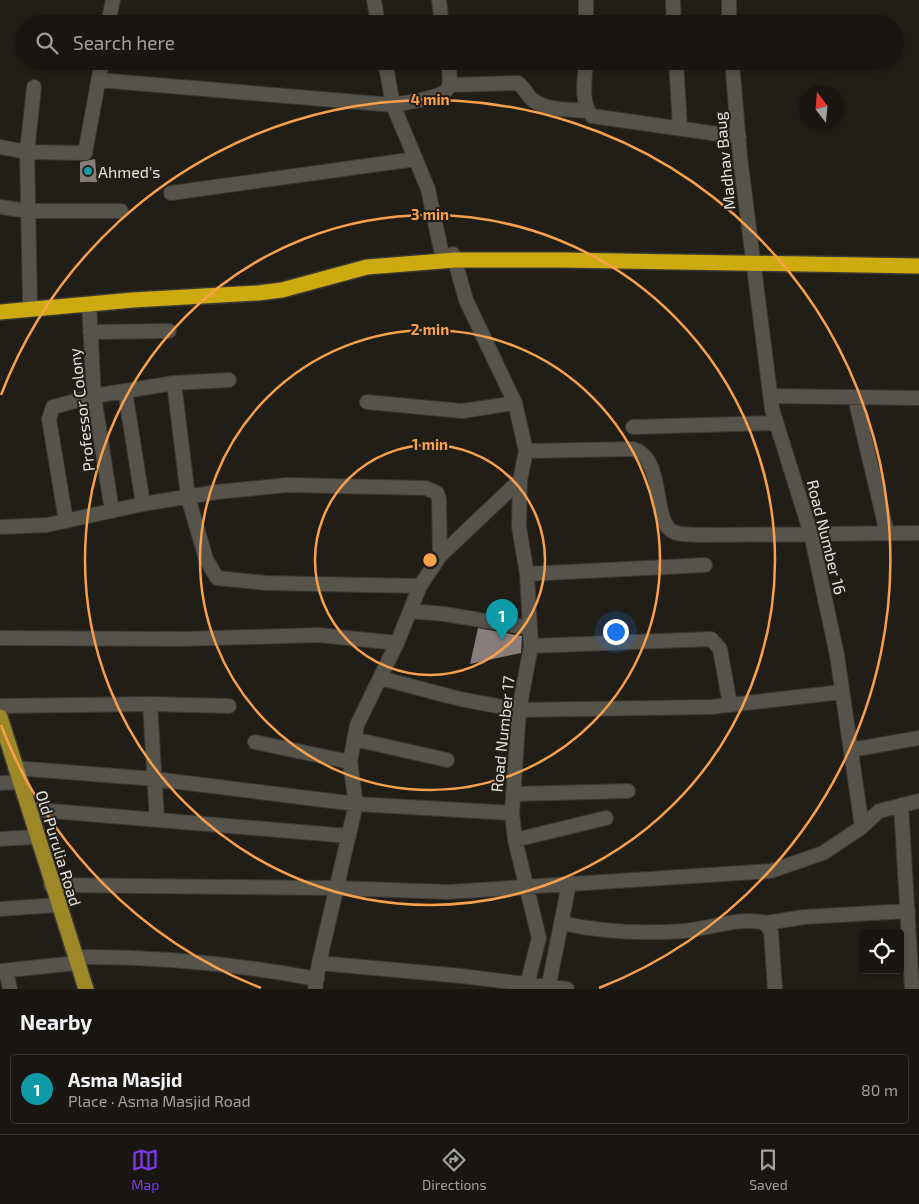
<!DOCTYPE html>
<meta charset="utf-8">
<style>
body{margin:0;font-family:"Exo 2",sans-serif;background:#221f1a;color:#f1f3f6}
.controls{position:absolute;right:15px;bottom:15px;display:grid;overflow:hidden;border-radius:5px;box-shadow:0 2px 8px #0003}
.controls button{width:45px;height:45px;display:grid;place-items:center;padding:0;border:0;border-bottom:1px solid #373531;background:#191611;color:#f1f3f6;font:25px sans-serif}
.compass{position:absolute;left:799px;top:85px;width:45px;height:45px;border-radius:50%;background:#191611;box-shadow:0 2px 8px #0003;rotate:344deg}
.you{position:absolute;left:615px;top:631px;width:18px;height:18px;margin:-12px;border:4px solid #fff;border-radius:50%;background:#1a73e8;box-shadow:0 0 0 8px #1a73e833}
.badge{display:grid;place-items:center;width:32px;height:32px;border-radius:50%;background:#7c3aed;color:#fff;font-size:16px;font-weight:700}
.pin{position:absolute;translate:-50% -41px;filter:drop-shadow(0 1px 2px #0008)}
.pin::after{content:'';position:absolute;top:26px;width:18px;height:15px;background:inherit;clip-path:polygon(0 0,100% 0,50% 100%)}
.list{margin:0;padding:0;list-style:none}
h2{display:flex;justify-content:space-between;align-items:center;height:65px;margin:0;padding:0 20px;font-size:21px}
h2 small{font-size:16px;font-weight:400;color:#9f9f9f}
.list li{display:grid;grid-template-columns:32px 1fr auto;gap:15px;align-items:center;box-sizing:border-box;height:70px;margin:0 10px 10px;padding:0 10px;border:1px solid #373531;border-radius:5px}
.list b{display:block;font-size:19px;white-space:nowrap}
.list p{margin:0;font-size:16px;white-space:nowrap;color:#9f9f9f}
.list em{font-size:16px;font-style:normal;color:#9f9f9f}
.icon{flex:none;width:28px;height:28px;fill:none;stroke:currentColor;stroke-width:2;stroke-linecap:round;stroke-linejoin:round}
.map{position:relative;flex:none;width:919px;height:989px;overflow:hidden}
.search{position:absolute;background:#191611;box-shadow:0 2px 8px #0003;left:15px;right:15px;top:15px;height:55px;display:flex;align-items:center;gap:12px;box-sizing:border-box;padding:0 18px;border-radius:28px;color:#9f9f9f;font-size:19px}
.sheet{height:145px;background:#191611}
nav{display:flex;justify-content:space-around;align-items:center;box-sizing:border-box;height:70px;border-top:1px solid #373531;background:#191611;font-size:14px;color:#9f9f9f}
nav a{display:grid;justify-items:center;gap:2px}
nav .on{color:#7c3aed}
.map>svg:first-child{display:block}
.building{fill:#887d7b}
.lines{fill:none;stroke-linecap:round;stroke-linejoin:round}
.minor-casing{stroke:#3a3834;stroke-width:16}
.major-casing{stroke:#3a3834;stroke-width:18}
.highway-casing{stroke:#3a3834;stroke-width:18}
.minor{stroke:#56534b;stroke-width:14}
.major{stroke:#9d8726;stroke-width:15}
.highway{stroke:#cdaa0d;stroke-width:15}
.ring{fill:none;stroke:#f9a04c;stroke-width:2.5}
.culture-dot{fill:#0f9aa8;stroke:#211e17;stroke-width:2}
.labels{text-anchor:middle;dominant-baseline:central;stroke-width:4;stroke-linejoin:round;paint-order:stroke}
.street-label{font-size:16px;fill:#e4e3de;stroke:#211e17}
.poi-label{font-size:16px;fill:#e4e3de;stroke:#211e17;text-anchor:start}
.centre{fill:#f9a04c;stroke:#211e17;stroke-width:2.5}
.ring-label{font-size:15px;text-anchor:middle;font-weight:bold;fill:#f9a04c;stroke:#211e17;stroke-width:4;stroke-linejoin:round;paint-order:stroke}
</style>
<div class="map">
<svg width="919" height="989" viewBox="0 0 919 989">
<rect width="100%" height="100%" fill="#211e17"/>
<!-- building -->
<path class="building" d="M95 159 97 182H80V162Z
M478 628 522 636 521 653 470 664Z"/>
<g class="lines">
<defs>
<path id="minor" d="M374 0 378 24
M439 0 442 24
M586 0V24
M673 0 674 24
M729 0V24
M108 24 113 0
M586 61C585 78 580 103 592 116L739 137
M676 61 680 127
M732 61 740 157 772 409 811 534 837 655 862 827
M98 80 393 105 385 61
M449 85 518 83C525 88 527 96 533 100 547 111 570 109 587 111
M34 87 27 152 85 153 102 61
M0 147 27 152 30 301
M171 193 416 159
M0 207 29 211H121
M453 254 466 300 515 403 526 451 520 480 519 527 527 574 531 646 519 710 512 813 515 840 539 938 526 989
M442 255 428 189 393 105C406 102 445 99 449 86 451 78 449 68 448 61
M89 304 94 396 112 511
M90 332 169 331
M174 383 188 497 206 559 217 578 266 583 420 586
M125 391 143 504
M770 396 919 398
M855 398 887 533
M367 402 462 411 515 403
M633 427 776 423
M526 451 633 449C666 458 651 524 674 532 680 535 690 534 697 535L919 533
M66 521 49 419 53 407 94 396 174 383 229 380
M0 527 47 525 143 504 217 492 287 485 426 488 437 493 439 499 440 556
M527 574 705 565
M410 611 444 614 530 628
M0 638 183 639 319 635 397 643
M531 646 711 639 720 649 730 705
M380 678 460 699 519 710 711 707 842 692
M150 704 229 706
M0 706 150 704 157 820
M354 739 447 760
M255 742 350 762
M851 750 919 738
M15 768 155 779 356 804 512 813
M0 783 20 782
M513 794 628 791
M901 805 912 989
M28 809 349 836
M0 839 36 837
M515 840 606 818
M51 885 337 888 448 892 771 871 823 853 862 827 879 811 919 801
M0 909 58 905
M561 923C601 932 641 934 683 931 709 929 739 916 766 923L771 932 775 989
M766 923 804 917 908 911
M75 957C157 956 237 964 317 979
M319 963 462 976 567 989
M0 971 77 963
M6 971 10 989
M315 989 319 963 356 804 350 762 357 725 397 643 420 586 440 556 520 480
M548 989 569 884"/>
<path id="major" d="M0 717 86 989"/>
<path id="highway" d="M0 312 133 300 258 293 282 290 367 267 455 260H562L919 266"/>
</defs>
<!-- minor casing -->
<use href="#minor" class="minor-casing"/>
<!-- major casing -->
<use href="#major" class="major-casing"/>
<!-- highway casing -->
<use href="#highway" class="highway-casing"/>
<!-- minor -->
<use href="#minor" class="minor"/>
<!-- major -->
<use href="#major" class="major"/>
<!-- highway -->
<use href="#highway" class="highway"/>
</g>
<!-- distance rings -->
<g class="ring">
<circle cx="430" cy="560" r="115"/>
<circle cx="430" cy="560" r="230"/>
<circle cx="430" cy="560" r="345"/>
<path d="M261 988A460 460 0 0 1 1 725M1 395A460 460 0 1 1 599 988"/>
</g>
<!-- markers -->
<circle class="culture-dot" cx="88" cy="171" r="5"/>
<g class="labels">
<!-- street labels -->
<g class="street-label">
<text transform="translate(724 161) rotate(-96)">Madhav Baug</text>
<text transform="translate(81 410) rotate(-97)">Professor Colony</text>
<text transform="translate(827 537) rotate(76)">Road Number 16</text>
<text transform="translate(502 734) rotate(-84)">Road Number 17</text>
<text transform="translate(59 848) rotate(73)">Old Purulia Road</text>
</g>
<!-- poi labels -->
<g class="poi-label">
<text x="98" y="171">Ahmed's</text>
</g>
</g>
<circle cx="430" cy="560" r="8" class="centre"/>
<g class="ring-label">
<text x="430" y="105">4 min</text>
<text x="430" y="220">3 min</text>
<text x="430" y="335">2 min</text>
<text x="430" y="450">1 min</text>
</g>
</svg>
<div class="controls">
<button><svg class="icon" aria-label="locate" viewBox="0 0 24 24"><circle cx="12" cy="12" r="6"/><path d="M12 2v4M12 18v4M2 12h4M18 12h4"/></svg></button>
</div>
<svg class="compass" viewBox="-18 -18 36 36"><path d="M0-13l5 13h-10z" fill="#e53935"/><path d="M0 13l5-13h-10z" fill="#9f9f9f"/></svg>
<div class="you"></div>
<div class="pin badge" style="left:502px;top:640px;background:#0f9aa8">1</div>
<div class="search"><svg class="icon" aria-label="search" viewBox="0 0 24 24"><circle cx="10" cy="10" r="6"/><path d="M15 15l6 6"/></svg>Search here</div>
</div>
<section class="sheet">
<h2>Nearby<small></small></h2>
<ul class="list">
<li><span class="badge" style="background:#0f9aa8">1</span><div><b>Asma Masjid</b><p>Place · Asma Masjid Road</p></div><em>80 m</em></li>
</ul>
</section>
<nav>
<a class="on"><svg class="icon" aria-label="map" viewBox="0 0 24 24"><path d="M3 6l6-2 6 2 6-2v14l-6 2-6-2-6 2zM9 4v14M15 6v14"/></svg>Map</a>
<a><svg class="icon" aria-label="directions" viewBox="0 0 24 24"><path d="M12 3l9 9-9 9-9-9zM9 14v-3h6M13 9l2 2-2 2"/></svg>Directions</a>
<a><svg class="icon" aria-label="saved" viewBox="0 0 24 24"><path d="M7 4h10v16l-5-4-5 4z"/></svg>Saved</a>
</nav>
